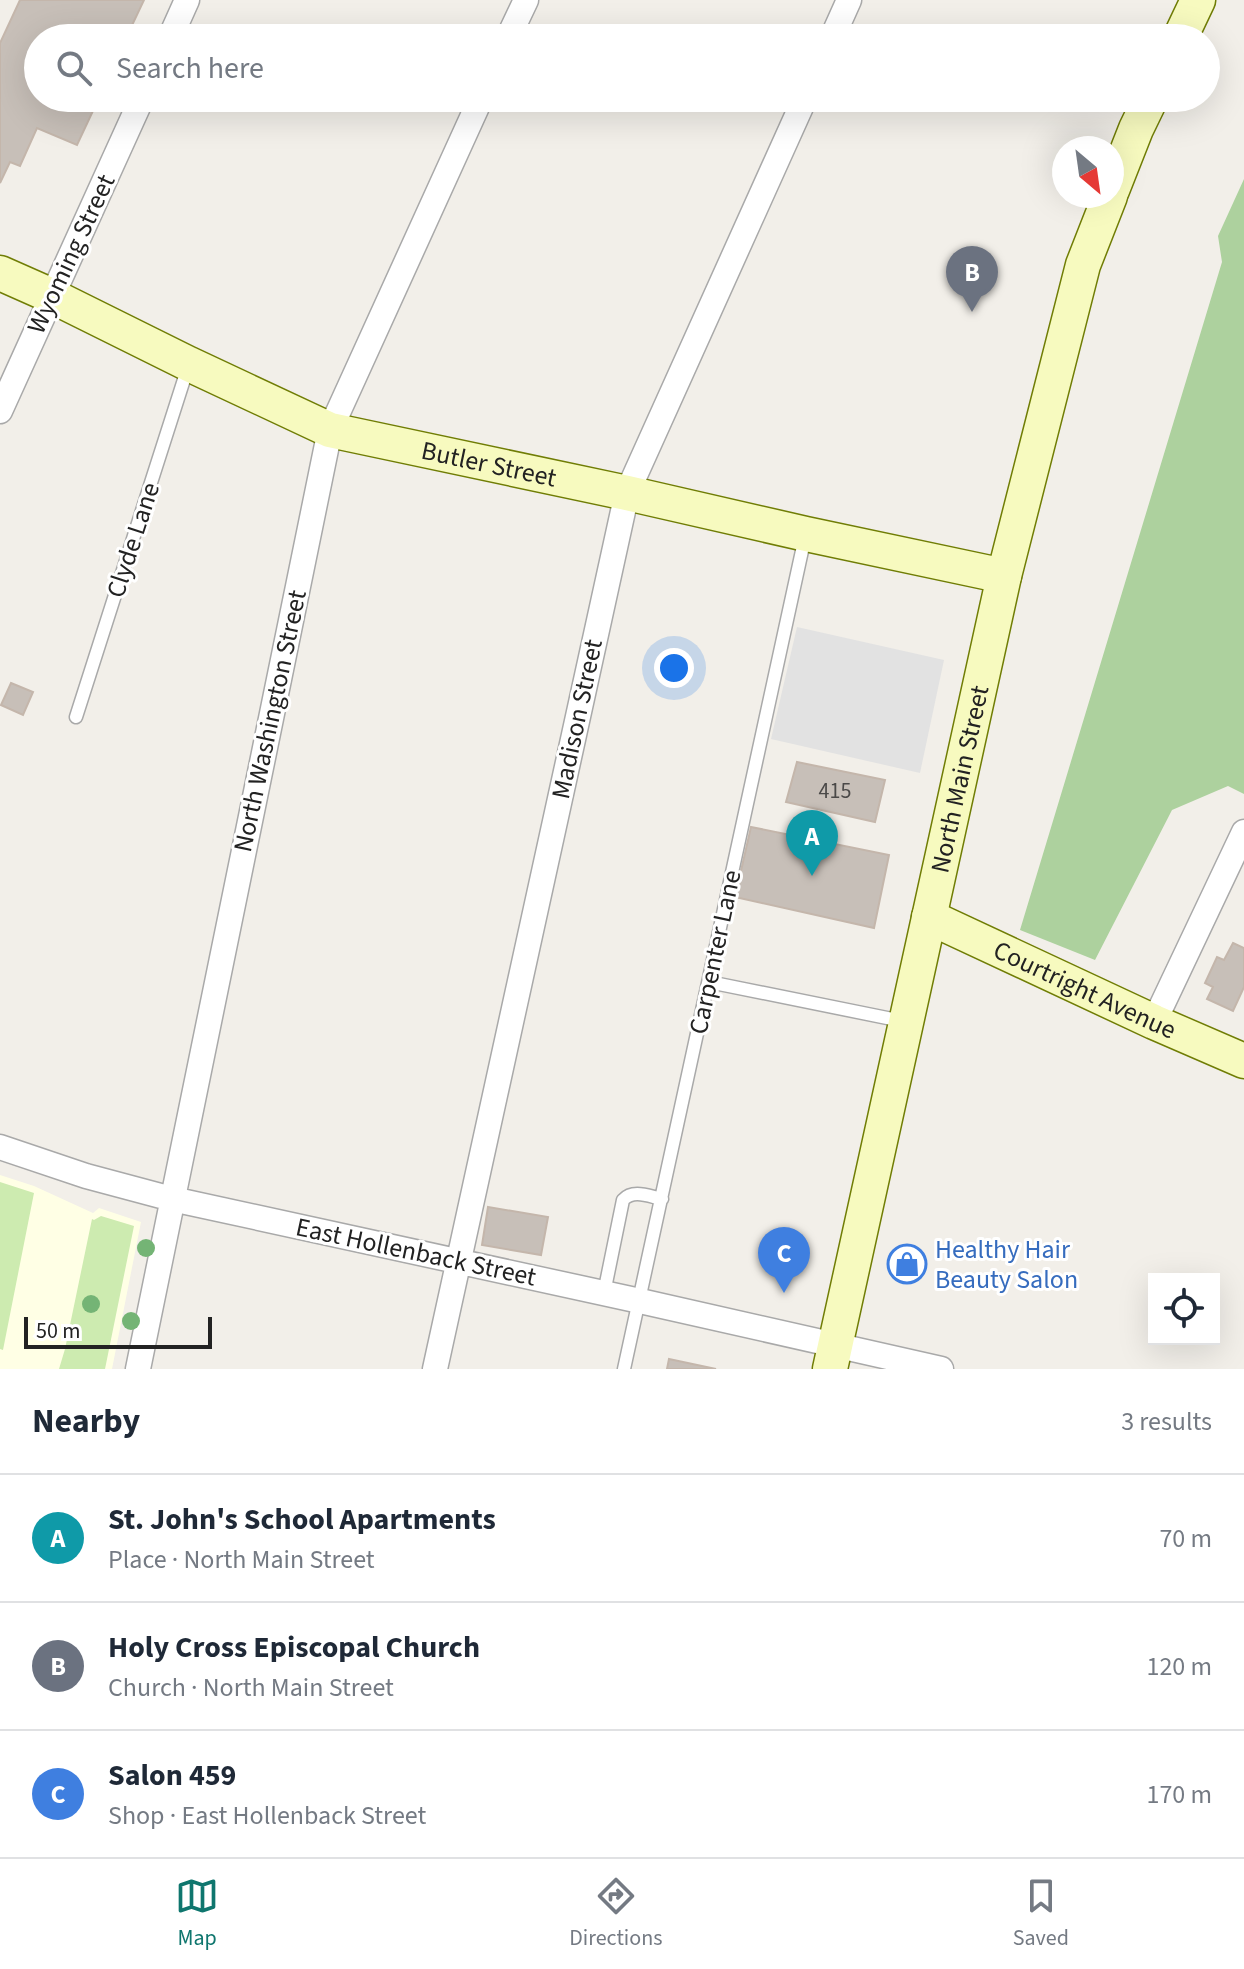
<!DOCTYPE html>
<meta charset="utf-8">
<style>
body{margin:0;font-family:"Source Sans 3",sans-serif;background:#f6f6f7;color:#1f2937}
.controls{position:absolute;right:24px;bottom:24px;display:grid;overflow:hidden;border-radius:0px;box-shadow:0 8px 32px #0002}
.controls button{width:72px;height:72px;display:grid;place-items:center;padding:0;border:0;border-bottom:2px solid #e0e1e3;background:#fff;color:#1f2937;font:40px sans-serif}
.compass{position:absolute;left:1052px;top:136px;width:72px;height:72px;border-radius:50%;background:#fff;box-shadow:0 8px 32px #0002;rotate:151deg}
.scale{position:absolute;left:24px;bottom:20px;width:188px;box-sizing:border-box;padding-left:8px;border:4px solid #222;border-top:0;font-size:22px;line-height:28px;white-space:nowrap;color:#222;-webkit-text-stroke:6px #fff;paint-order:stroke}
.you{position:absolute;left:674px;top:668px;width:28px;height:28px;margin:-20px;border:6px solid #fff;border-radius:50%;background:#1a73e8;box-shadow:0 0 0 12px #1a73e833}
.badge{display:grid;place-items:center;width:52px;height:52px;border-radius:50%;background:#0f766e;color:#fff;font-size:26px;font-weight:700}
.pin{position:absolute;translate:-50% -66px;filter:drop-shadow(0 2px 4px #0008)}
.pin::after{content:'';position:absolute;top:42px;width:28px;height:24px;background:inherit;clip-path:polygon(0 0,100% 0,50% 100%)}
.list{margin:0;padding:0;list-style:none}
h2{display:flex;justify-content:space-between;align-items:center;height:104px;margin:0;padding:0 32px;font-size:34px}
h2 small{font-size:26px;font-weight:400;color:#747a83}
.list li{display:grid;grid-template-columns:52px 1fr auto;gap:24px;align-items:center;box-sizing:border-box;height:128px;padding:0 32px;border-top:2px solid #e0e1e3}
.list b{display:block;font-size:30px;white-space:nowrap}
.list p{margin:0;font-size:26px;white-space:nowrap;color:#747a83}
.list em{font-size:26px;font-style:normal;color:#747a83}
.icon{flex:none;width:44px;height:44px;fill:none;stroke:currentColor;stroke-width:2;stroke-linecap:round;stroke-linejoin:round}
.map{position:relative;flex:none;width:1244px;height:1369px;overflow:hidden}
.search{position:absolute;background:#fff;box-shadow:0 8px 32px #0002;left:24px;right:24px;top:24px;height:88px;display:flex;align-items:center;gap:20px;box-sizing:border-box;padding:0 28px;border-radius:44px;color:#747a83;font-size:30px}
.sheet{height:488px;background:#fff}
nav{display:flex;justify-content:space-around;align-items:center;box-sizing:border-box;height:112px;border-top:2px solid #e0e1e3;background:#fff;font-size:22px;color:#747a83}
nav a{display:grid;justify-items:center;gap:4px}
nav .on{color:#0f766e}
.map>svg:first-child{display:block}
.education{fill:#ffffe5}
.grass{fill:#cdebb0}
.forest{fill:#add19e}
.parking{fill:#e2e2e2}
.building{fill:#c7bfb8;stroke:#c4b6ab;stroke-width:2}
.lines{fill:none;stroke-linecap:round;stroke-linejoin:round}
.service-casing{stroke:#a9a9a9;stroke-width:15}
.minor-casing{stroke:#a9a9a9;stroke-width:27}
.secondary-casing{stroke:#707d05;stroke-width:37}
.service{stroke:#fff;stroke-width:12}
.minor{stroke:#fff;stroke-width:24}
.secondary{stroke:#f7fabf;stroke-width:34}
.tree{fill:#74b475}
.labels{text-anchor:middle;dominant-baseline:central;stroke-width:6;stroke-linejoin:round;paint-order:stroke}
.number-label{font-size:22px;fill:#4b4948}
.street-label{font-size:26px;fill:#222;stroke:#fff}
.shop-label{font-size:26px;fill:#366cbe;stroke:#fff;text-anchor:start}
</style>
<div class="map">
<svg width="1244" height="1369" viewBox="0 0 1244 1369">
<rect width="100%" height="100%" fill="#f2efe9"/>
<!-- education -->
<path class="education" d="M0 1175 34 1186 93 1213 99 1208 141 1222 112 1369H0Z"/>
<!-- grass -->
<path class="grass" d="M0 1182 34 1193 3 1350 0 1349Z
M101 1216 134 1226 105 1369H59L65 1349 92 1219 94 1220Z"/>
<!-- forest -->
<path class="forest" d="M1244 179V794L1228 786 1172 810 1095 960 1020 930 1222 262 1218 236Z"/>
<!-- parking -->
<path class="parking" d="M797 627 944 660 920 773 771 739Z"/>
<!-- building -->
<path class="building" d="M20 0H144L126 38H38V98H99L77 145 37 128 20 166 10 162 0 183V43Z
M11 683 33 692 23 715 1 705Z
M797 762 885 780 875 822 786 802Z
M751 827 889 855 874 928 735 897Z
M1233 943 1244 948V987L1233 1011 1207 999 1213 987 1205 983 1217 957 1224 960Z
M488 1207 548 1217 541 1255 482 1245Z
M669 1359 716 1369H667Z"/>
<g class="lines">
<defs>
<path id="service" d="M76 717 188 367
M709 982 902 1021
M604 1293 623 1200C633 1189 648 1196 662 1199
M624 1369 805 537"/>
<path id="minor" d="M170 38 187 0
M508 38 526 0
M832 38 849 0
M0 411 142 98
M1154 1022 1244 832
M0 1147 86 1176 172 1199 640 1301 941 1369
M138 1369 330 430 481 98
M435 1369 627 493 805 98"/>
<g id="secondary">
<path d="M1180 38 1198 0"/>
<path d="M1112 190 1136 129 1151 98"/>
<path id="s1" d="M0 273 52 296 189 364 330 430 627 493 806 534 1004 576"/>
<path id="s2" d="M929 917 1154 1022 1244 1061"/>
<path id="s3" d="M830 1369 1004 576 1083 265 1110 196"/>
</g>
</defs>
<!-- service casing -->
<use href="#service" class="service-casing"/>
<!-- minor casing -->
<use href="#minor" class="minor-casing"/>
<!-- secondary casing -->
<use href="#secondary" class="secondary-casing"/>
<!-- service -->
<use href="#service" class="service"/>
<!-- minor -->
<use href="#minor" class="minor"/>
<!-- secondary -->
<use href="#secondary" class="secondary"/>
</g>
<!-- trees -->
<g class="tree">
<circle cx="146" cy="1248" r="9"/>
<circle cx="91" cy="1304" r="9"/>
<circle cx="131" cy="1321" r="9"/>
</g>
<!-- icons -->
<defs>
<symbol id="shop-ring" viewBox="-11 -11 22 22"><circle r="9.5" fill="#fff" stroke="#3f7fe0" stroke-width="1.5"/><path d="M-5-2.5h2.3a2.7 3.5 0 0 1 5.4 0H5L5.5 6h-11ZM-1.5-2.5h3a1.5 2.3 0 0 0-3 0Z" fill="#3f7fe0"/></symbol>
</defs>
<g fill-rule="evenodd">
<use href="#shop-ring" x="885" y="1242" width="44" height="44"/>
</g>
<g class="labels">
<!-- number labels -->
<g class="number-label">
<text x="835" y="791">415</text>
</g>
<!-- street labels -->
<g class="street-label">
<text transform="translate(71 254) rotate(-65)">Wyoming Street</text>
<text stroke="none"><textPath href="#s1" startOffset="528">Butler Street</textPath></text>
<text transform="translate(133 540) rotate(-72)">Clyde Lane</text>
<text transform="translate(577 719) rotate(-78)">Madison Street</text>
<text transform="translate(270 721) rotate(-78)">North Washington Street</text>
<text stroke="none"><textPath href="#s3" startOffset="604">North Main Street</textPath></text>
<text transform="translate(715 952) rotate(-78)">Carpenter Lane</text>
<text stroke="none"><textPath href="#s2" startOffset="172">Courtright Avenue</textPath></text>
<text transform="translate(416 1252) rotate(12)">East Hollenback Street</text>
</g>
<!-- shop labels -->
<g class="shop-label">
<text x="935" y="1249">Healthy Hair<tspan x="935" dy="30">Beauty Salon</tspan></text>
</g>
</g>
</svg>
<div class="controls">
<button><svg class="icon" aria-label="locate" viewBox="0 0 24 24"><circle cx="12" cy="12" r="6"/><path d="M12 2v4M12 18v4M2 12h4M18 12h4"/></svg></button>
</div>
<svg class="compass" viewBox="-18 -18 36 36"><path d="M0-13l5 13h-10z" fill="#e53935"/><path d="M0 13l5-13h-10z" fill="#747a83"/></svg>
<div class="scale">50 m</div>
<div class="you"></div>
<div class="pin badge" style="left:812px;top:876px;background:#0f9aa8">A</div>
<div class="pin badge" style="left:972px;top:312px;background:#6b7280">B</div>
<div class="pin badge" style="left:784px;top:1293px;background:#3f7fe0">C</div>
<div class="search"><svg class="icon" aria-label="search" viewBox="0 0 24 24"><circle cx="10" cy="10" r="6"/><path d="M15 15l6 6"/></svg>Search here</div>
</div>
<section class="sheet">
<h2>Nearby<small>3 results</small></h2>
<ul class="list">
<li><span class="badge" style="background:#0f9aa8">A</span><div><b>St. John's School Apartments</b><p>Place · North Main Street</p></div><em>70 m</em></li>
<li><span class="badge" style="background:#6b7280">B</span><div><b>Holy Cross Episcopal Church</b><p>Church · North Main Street</p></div><em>120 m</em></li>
<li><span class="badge" style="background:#3f7fe0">C</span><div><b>Salon 459</b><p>Shop · East Hollenback Street</p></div><em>170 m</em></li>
</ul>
</section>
<nav>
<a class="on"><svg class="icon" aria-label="map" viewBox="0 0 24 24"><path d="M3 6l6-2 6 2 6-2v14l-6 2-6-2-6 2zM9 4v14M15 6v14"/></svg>Map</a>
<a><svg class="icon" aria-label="directions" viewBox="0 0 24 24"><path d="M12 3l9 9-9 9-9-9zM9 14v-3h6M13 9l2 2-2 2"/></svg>Directions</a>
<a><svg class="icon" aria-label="saved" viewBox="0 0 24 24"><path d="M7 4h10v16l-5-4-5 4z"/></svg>Saved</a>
</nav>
